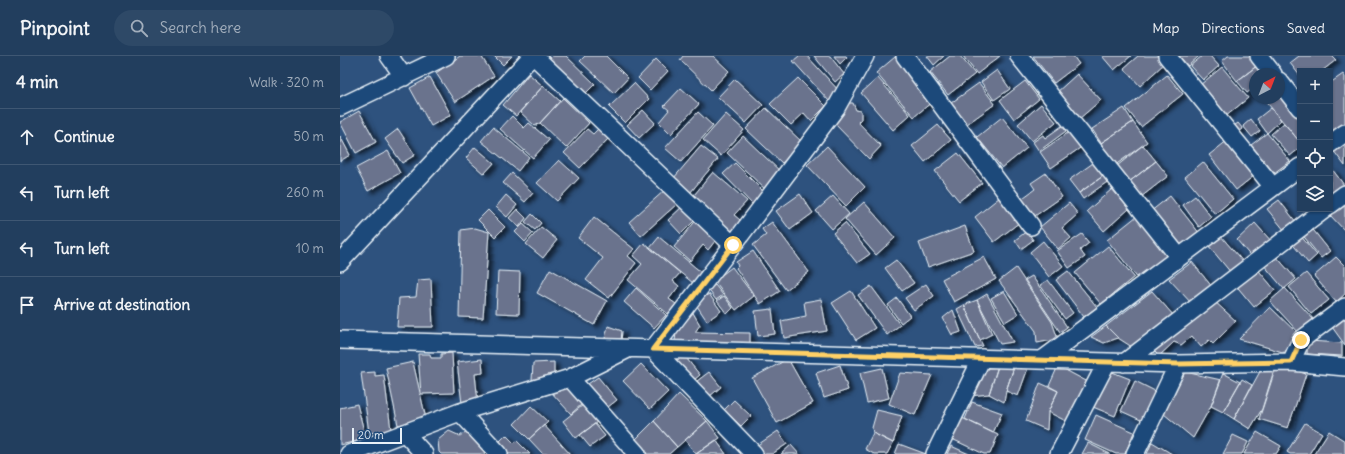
<!DOCTYPE html>
<meta charset="utf-8">
<style>
body{margin:0;font-family:Delius,sans-serif;background:#2e4967;color:#f1f3f6}
.controls{position:absolute;right:12px;top:12px;display:grid;overflow:hidden;border-radius:0px;box-shadow:0 1px 3px #0004}
.controls button{width:36px;height:36px;display:grid;place-items:center;padding:0;border:0;border-bottom:1px solid #3f5773;background:#223e5e;color:#f1f3f6;font:20px sans-serif}
.compass{position:absolute;left:909px;top:12px;width:36px;height:36px;border-radius:50%;background:#223e5e;box-shadow:0 1px 3px #0004;rotate:42deg}
.scale{position:absolute;left:12px;bottom:10px;width:50px;box-sizing:border-box;padding-left:4px;border:2px solid #e8f1f8;border-top:0;font-size:11px;line-height:14px;white-space:nowrap;color:#e8f1f8;-webkit-text-stroke:3px #1f4a7a;paint-order:stroke}
.stop{position:absolute;width:12px;height:12px;margin:-9px;border:3px solid #ffd166;border-radius:50%;background:#fff}
.stop.end{background:#ffd166;border-color:#fff;box-shadow:0 1px 4px #0008}
.list{margin:0;padding:0;list-style:none}
h2{display:flex;justify-content:space-between;align-items:center;height:52px;margin:0;padding:0 16px;font-size:17px}
h2 small{font-size:13px;font-weight:400;color:#a2aebc}
.list li{display:grid;grid-template-columns:26px 1fr auto;gap:12px;align-items:center;box-sizing:border-box;height:56px;padding:0 16px;border-top:1px solid #3f5773}
.list b{display:block;font-size:15px;white-space:nowrap}
.list em{font-size:13px;font-style:normal;color:#a2aebc}
.icon{flex:none;width:22px;height:22px;fill:none;stroke:currentColor;stroke-width:2;stroke-linecap:round;stroke-linejoin:round}
.map{position:relative;flex:none;width:1005px;height:398px;overflow:hidden}
header{display:flex;align-items:center;gap:24px;box-sizing:border-box;height:56px;padding:0 20px;background:#223e5e;border-bottom:1px solid #3f5773}
header strong{font-size:19px}
nav{display:flex;gap:22px;margin-inline-start:auto;font-size:14px}
.search{width:280px;height:36px;background:#2e4967;display:flex;align-items:center;gap:10px;box-sizing:border-box;padding:0 14px;border-radius:22px;color:#a2aebc;font-size:15px}
main{display:flex}
aside{flex:1;background:#223e5e}
.map>svg:first-child{display:block}
.building{fill:#6b738d;stroke:#e8f1f8;filter:url(#shadow)}
.lines{fill:none;stroke-linecap:round;stroke-linejoin:round}
.minor-casing{stroke:#e8f1f8;stroke-width:20}
.minor{stroke:#1f4a7a;stroke-width:17}
.route{stroke:#ffd166;stroke-width:5}
</style>
<header>
<strong>Pinpoint</strong>
<div class="search"><svg class="icon" aria-label="search" viewBox="0 0 24 24"><circle cx="10" cy="10" r="6"/><path d="M15 15l6 6"/></svg>Search here</div>
<nav><a>Map</a><a>Directions</a><a>Saved</a></nav>
</header>
<main>
<aside>
<h2>4 min<small>Walk · 320 m</small></h2>
<ul class="list">
<li><svg class="icon" aria-label="ahead" viewBox="0 0 24 24"><path d="M12 20V5M6 11l6-6 6 6"/></svg><div><b>Continue</b></div><em>50 m</em></li>
<li><svg class="icon" aria-label="left" viewBox="0 0 24 24"><path d="M17 20v-9H6M10 6l-5 5 5 5"/></svg><div><b>Turn left</b></div><em>260 m</em></li>
<li><svg class="icon" aria-label="left" viewBox="0 0 24 24"><path d="M17 20v-9H6M10 6l-5 5 5 5"/></svg><div><b>Turn left</b></div><em>10 m</em></li>
<li><svg class="icon" aria-label="arrive" viewBox="0 0 24 24"><path d="M6 21V4h12l-3 4 3 4H6"/></svg><div><b>Arrive at destination</b></div></li>
</ul>
</aside>
<div class="map">
<svg width="1005" height="398" viewBox="0 0 1005 398">
<defs>
<filter id="shadow"><feDropShadow dx="4.5" dy="2.5" stdDeviation="2" flood-color="#0009"/></filter>
</defs>
<rect width="100%" height="100%" fill="#2e527e"/>
<filter id="ink" filterUnits="userSpaceOnUse"><feTurbulence type="fractalNoise" baseFrequency=".025" numOctaves="2"/><feDisplacementMap in="SourceGraphic" scale="8" xChannelSelector="R" yChannelSelector="G"/><feConvolveMatrix kernelMatrix="1 2 1 2 8 2 1 2 1" color-interpolation-filters="sRGB"/></filter>
<g filter="url(#ink)">
<!-- building -->
<path class="building" d="M120 0H141L154 20 115 46 96 17Z
M154 0H172L163 9Z
M212 0H226L255 28 245 38 209 3Z
M245 0H266L288 22 274 37 240 5Z
M343 0H373L389 15 371 34 340 4Z
M459 0H467L500 36 489 45 453 5Z
M474 0H490L504 18 495 26Z
M494 0H506L507 1 500 8Z
M587 0H604L594 9Z
M610 0H620L635 18 608 39 590 16Z
M623 0H660L637 18Z
M693 0H733L739 8 714 27Z
M762 0H791L774 14Z
M798 0H820L826 6 800 30 784 12Z
M839 0H859L848 10Z
M862 0H870L879 10 863 24 850 10Z
M888 0H911L918 9 897 25 882 5Z
M959 0H992L996 4 982 15H960V20L950 7Z
M555 1 593 45 574 61 536 17Z
M316 3 328 15 310 34 298 22Z
M918 9 925 18H915V31L907 37 897 25Z
M882 11 908 42 885 61 860 29Z
M657 14 670 33 654 44 641 26Z
M189 18 203 30 176 60 163 49Z
M737 18 761 44 739 63 716 37Z
M1003 18 1005 21V67L994 75 990 70V27Z
M827 19 843 38 801 71 786 52Z
M90 21 111 59 91 70 70 32Z
M458 22 486 50 471 65 464 57 451 69 430 48Z
M538 22 570 59 553 74 521 37Z
M395 23 423 49 406 67 378 41Z
M685 25 699 43 674 63 660 44Z
M294 27 309 43 285 67 269 51Z
M639 27 655 48 627 68 611 47Z
M203 30 220 45 200 67 195 70 180 56Z
M341 32 359 48 331 78 319 66 329 54 324 50Z
M939 33 960 58V86L923 42H939Z
M223 42 249 67 226 92 200 67Z
M505 47H513L516 54 521 55V63L518 66 541 90 529 103 493 66Z
M701 48 716 66 692 85 678 68Z
M426 52 462 86 442 107 406 73Z
M784 52 793 66 761 87 752 73Z
M931 52 941 64 927 77 917 63Z
M303 54 315 67 299 82 287 69Z
M19 55 36 86 16 97 0 66Z
M358 56 373 70 341 106 325 92Z
M386 58 404 74 381 100 363 84Z
M172 60 184 72 189 67 209 84 193 102 160 73Z
M662 61 687 92 662 112 637 81Z
M911 63 920 75 912 81 903 70Z
M793 66 807 86 774 110 761 87Z
M898 67 903 73 896 78 891 72Z
M944 67 960 86V92L950 100 931 78Z
M598 69 611 84 585 106 572 90Z
M722 70 726 75 699 95 693 86 703 79 705 82Z
M153 71 189 101 178 115 141 85Z
M58 73 75 99 62 107 45 83Z
M247 73 253 78 258 73 268 83 240 112 224 97Z
M732 74 743 90 711 112 700 96Z
M927 77 950 105 934 117 911 89Z
M0 80 10 99 0 105Z
M403 80 443 118 427 135 387 97Z
M888 84 915 119 896 134 869 99Z
M1005 85V110L993 94Z
M803 89 816 105 789 126 777 110Z
M361 90 378 103 350 137 333 123Z
M487 90 525 131 506 150 467 109Z
M135 91 154 107 144 118 126 102Z
M48 95 60 117 28 135 16 112Z
M618 97 642 127 619 145 595 115Z
M219 104 239 122 217 145 197 127Z
M756 105 766 118 739 137 729 124Z
M816 105 828 120 801 141 789 126Z
M863 106 893 143 875 158 845 121Z
M395 107 424 136 412 148 383 118Z
M992 113 1004 129 990 139V114Z
M373 116 407 145 394 159 405 168 394 180 350 144Z
M172 117 193 137 185 146 163 127Z
M706 117 722 141 692 162 680 144 695 133 691 127Z
M766 118 770 124 743 143 739 137Z
M772 133 789 153 764 175 747 155Z
M325 134 337 148 301 180 289 166Z
M460 138 473 157 450 174 436 155Z
M166 139 177 149 167 161 156 151Z
M493 140 509 158 492 173 476 155Z
M830 140 860 178 840 193 810 156Z
M855 140 871 161 859 171 843 149Z
M660 141 680 166 654 186 635 161Z
M939 144 956 166 945 175 927 153Z
M524 146 555 182 536 199 505 163Z
M729 147 738 158 722 172 731 182 718 193 700 171Z
M1005 147V175L989 158Z
M343 150 356 163 341 178 328 164Z
M177 153 186 162 179 171 169 162Z
M148 154 165 171 155 181 138 164Z
M192 158 201 167 195 174 185 166Z
M797 160 830 201 800 225 767 184Z
M254 161 294 193 288 200 296 207 269 242 246 224 263 202 238 182Z
M358 162 379 180 368 194 363 189 350 205 334 191Z
M432 166 469 216 446 234 413 189 426 179 422 173Z
M505 167 530 198 517 207 493 177Z
M915 167 932 186 913 203 897 184Z
M183 168 193 177 185 186 175 176Z
M625 170 634 195 588 211 579 187Z
M970 170 990 195 981 202 961 177Z
M201 171 217 184 203 202 186 188Z
M135 172 149 176 143 262 119 261 121 174Z
M687 175 693 184 681 193 675 184Z
M958 177 977 199 968 207 950 185Z
M742 178 749 187 740 194 745 201 729 212 717 195Z
M880 179 905 208 892 218 868 189Z
M319 181 362 217 353 227 310 192Z
M703 185 723 210 709 221 690 196Z
M304 187 340 217 333 225 339 230 329 243 336 248 328 258 288 224 302 208 293 200Z
M768 190 794 221 761 248 735 217Z
M413 195 440 235 420 248 396 212 398 210 396 206Z
M935 199 956 223 944 233 923 208Z
M644 201 656 223 614 246 602 223Z
M996 201 1005 210V238L996 246 974 220Z
M556 204 574 227 562 235 545 212Z
M852 206 873 232 852 248 829 223Z
M915 210 935 234 914 251 894 227Z
M392 211 414 240 396 254 374 225Z
M676 212 712 266 718 283 697 287 696 275 659 225Z
M210 213 267 245 254 269 197 237Z
M158 215 180 216 179 258 156 257Z
M728 215 757 251 744 261 716 224Z
M966 217 989 244 971 258 949 231Z
M692 220 727 271 720 276 685 224Z
M91 223 93 271H57L59 242 76 241 78 224Z
M708 224 733 257 725 263 700 229Z
M586 228 594 240 574 254 565 242Z
M375 229 383 239 376 244 368 233Z
M531 230 560 269 547 279 518 239Z
M296 232 326 259 314 272 284 246Z
M945 232 974 264 959 277 930 245Z
M511 235 535 272 516 284 492 247Z
M664 235 678 258 665 266 651 242Z
M812 235 834 260 792 291 778 282 766 270Z
M369 238 381 255 367 265 355 247Z
M647 238 673 286 660 288 637 244Z
M384 240 393 252 387 258 377 245Z
M557 242 570 260 561 267 548 249Z
M481 243 487 275 444 282 441 265 466 260 464 246Z
M637 244 652 278 640 284 624 249Z
M873 244 896 265 873 288 869 284 861 291 852 280 841 289 834 286 819 300 810 291Z
M624 249 640 284 643 290 635 291 617 253Z
M930 251 959 279 946 297 899 283Z
M432 253 435 278 418 280 415 255Z
M613 254 621 276 612 279 603 262Z
M352 255 360 269 355 276 410 277V287L335 285 336 277Z
M1005 261V289L992 271Z
M268 270 282 275 281 285 265 282Z
M766 270 778 282 764 287 751 281Z
M968 285 1002 287V300L967 298Z
M112 297 114 337 81 338 78 298H90L91 302H101V298Z
M342 297 360 319 349 328 330 305Z
M142 303 143 317 135 318 138 346 122 348 117 306Z
M448 303 473 347 437 367 412 322Z
M73 306 86 363 58 369 46 312Z
M214 306V319L192 324 193 307Z
M643 306 659 307 649 338 630 340Z
M659 307 674 311 666 335 664 346 649 338Z
M301 308 328 336 310 353 283 325Z
M937 308 966 318 948 372 919 363Z
M500 309 508 334 484 342 476 317Z
M718 310 748 326 730 367 708 356 718 335 709 330Z
M923 310 935 311 922 353 910 373 894 363Z
M674 311 688 312 678 340 666 335Z
M542 312 549 342 527 347 520 317Z
M767 314 790 323 775 360 753 351Z
M35 316V320L44 319 51 374 29 377 21 317Z
M369 316 381 331 370 340 357 325Z
M845 316 881 324 871 350 853 382 824 358Z
M560 317 592 319 575 359 549 348Z
M883 317 900 326 883 356 871 350Z
M258 321 277 344 268 351 264 347 259 351 242 332Z
M902 323 912 329 894 363 883 356Z
M223 324 243 347 231 358 211 336Z
M795 325 817 336 803 365 781 355Z
M700 327 718 335 708 356 707 374 686 365Z
M339 338 367 365 337 391 314 365Z
M394 344 411 360 401 370 384 354Z
M632 346 662 357 653 377 625 363Z
M17 348 26 383 0 389V352Z
M243 349 257 366 236 382 223 365Z
M191 350 208 366 189 383 174 368Z
M537 354 562 360 553 387 533 377 532 372Z
M756 359 794 376 785 398H776L745 384Z
M622 362 658 379 650 398H644L612 383Z
M314 365 337 391 329 398H303L292 387Z
M367 365 380 382 356 398 345 384Z
M965 367 982 377 969 398H950L947 396Z
M255 368 265 380 250 391 240 379Z
M204 369 230 398H203L189 383Z
M131 372 150 394 144 398H101L99 396 98 384 109 375 120 380Z
M438 375 447 388 432 398H422L416 390Z
M989 375 1005 385V398H974Z
M917 376 941 390 936 398H904Z
M533 377 553 387 547 398H534L525 393Z
M166 379 174 387 177 385 190 398H169L158 387Z
M893 379 908 386 902 398H883Z
M376 384 386 398H356Z
M812 386 832 398H807Z
M748 387 770 398H742Z
M559 388 586 398H555Z
M451 389 459 398H441Z
M611 390 629 398H607Z"/>
<g class="lines">
<defs>
<path id="minor" d="M49 0 64 21
M194 0 393 189
M565 0 691 170
M679 0 839 201
M827 0 933 131
M919 0 933 18
M939 25 960 52
M0 51 106 0
M990 88 1005 77
M990 149 1005 138
M0 206 192 0
M0 284 838 308 951 306 1005 311
M702 304 960 111
M951 306 961 284 1005 251
M784 307 985 153
M230 322 297 398
M120 356 159 398
M65 377 84 398
M9 398 120 356 230 322 288 293
M414 398 313 293 393 189 496 52 525 0
M595 398 642 302
M719 398 767 306
M795 398 838 308"/>
</defs>
<!-- minor casing -->
<use href="#minor" class="minor-casing"/>
<!-- minor -->
<use href="#minor" class="minor"/>
</g>
</g>
<g class="lines" filter="url(#ink)">
<!-- route -->
<path class="route" d="M393 189 313 293 838 308 951 306 961 284"/>
</g>
</svg>
<div class="controls">
<button>+</button>
<button>−</button>
<button><svg class="icon" aria-label="locate" viewBox="0 0 24 24"><circle cx="12" cy="12" r="6"/><path d="M12 2v4M12 18v4M2 12h4M18 12h4"/></svg></button>
<button><svg class="icon" aria-label="layers" viewBox="0 0 24 24"><path d="M12 4l9 5-9 5-9-5zM3 14l9 5 9-5"/></svg></button>
</div>
<svg class="compass" viewBox="-18 -18 36 36"><path d="M0-13l5 13h-10z" fill="#e53935"/><path d="M0 13l5-13h-10z" fill="#a2aebc"/></svg>
<div class="scale">20 m</div>
<div class="stop" style="left:393px;top:189px"></div>
<div class="stop end" style="left:961px;top:284px"></div>
</div>
</main>
